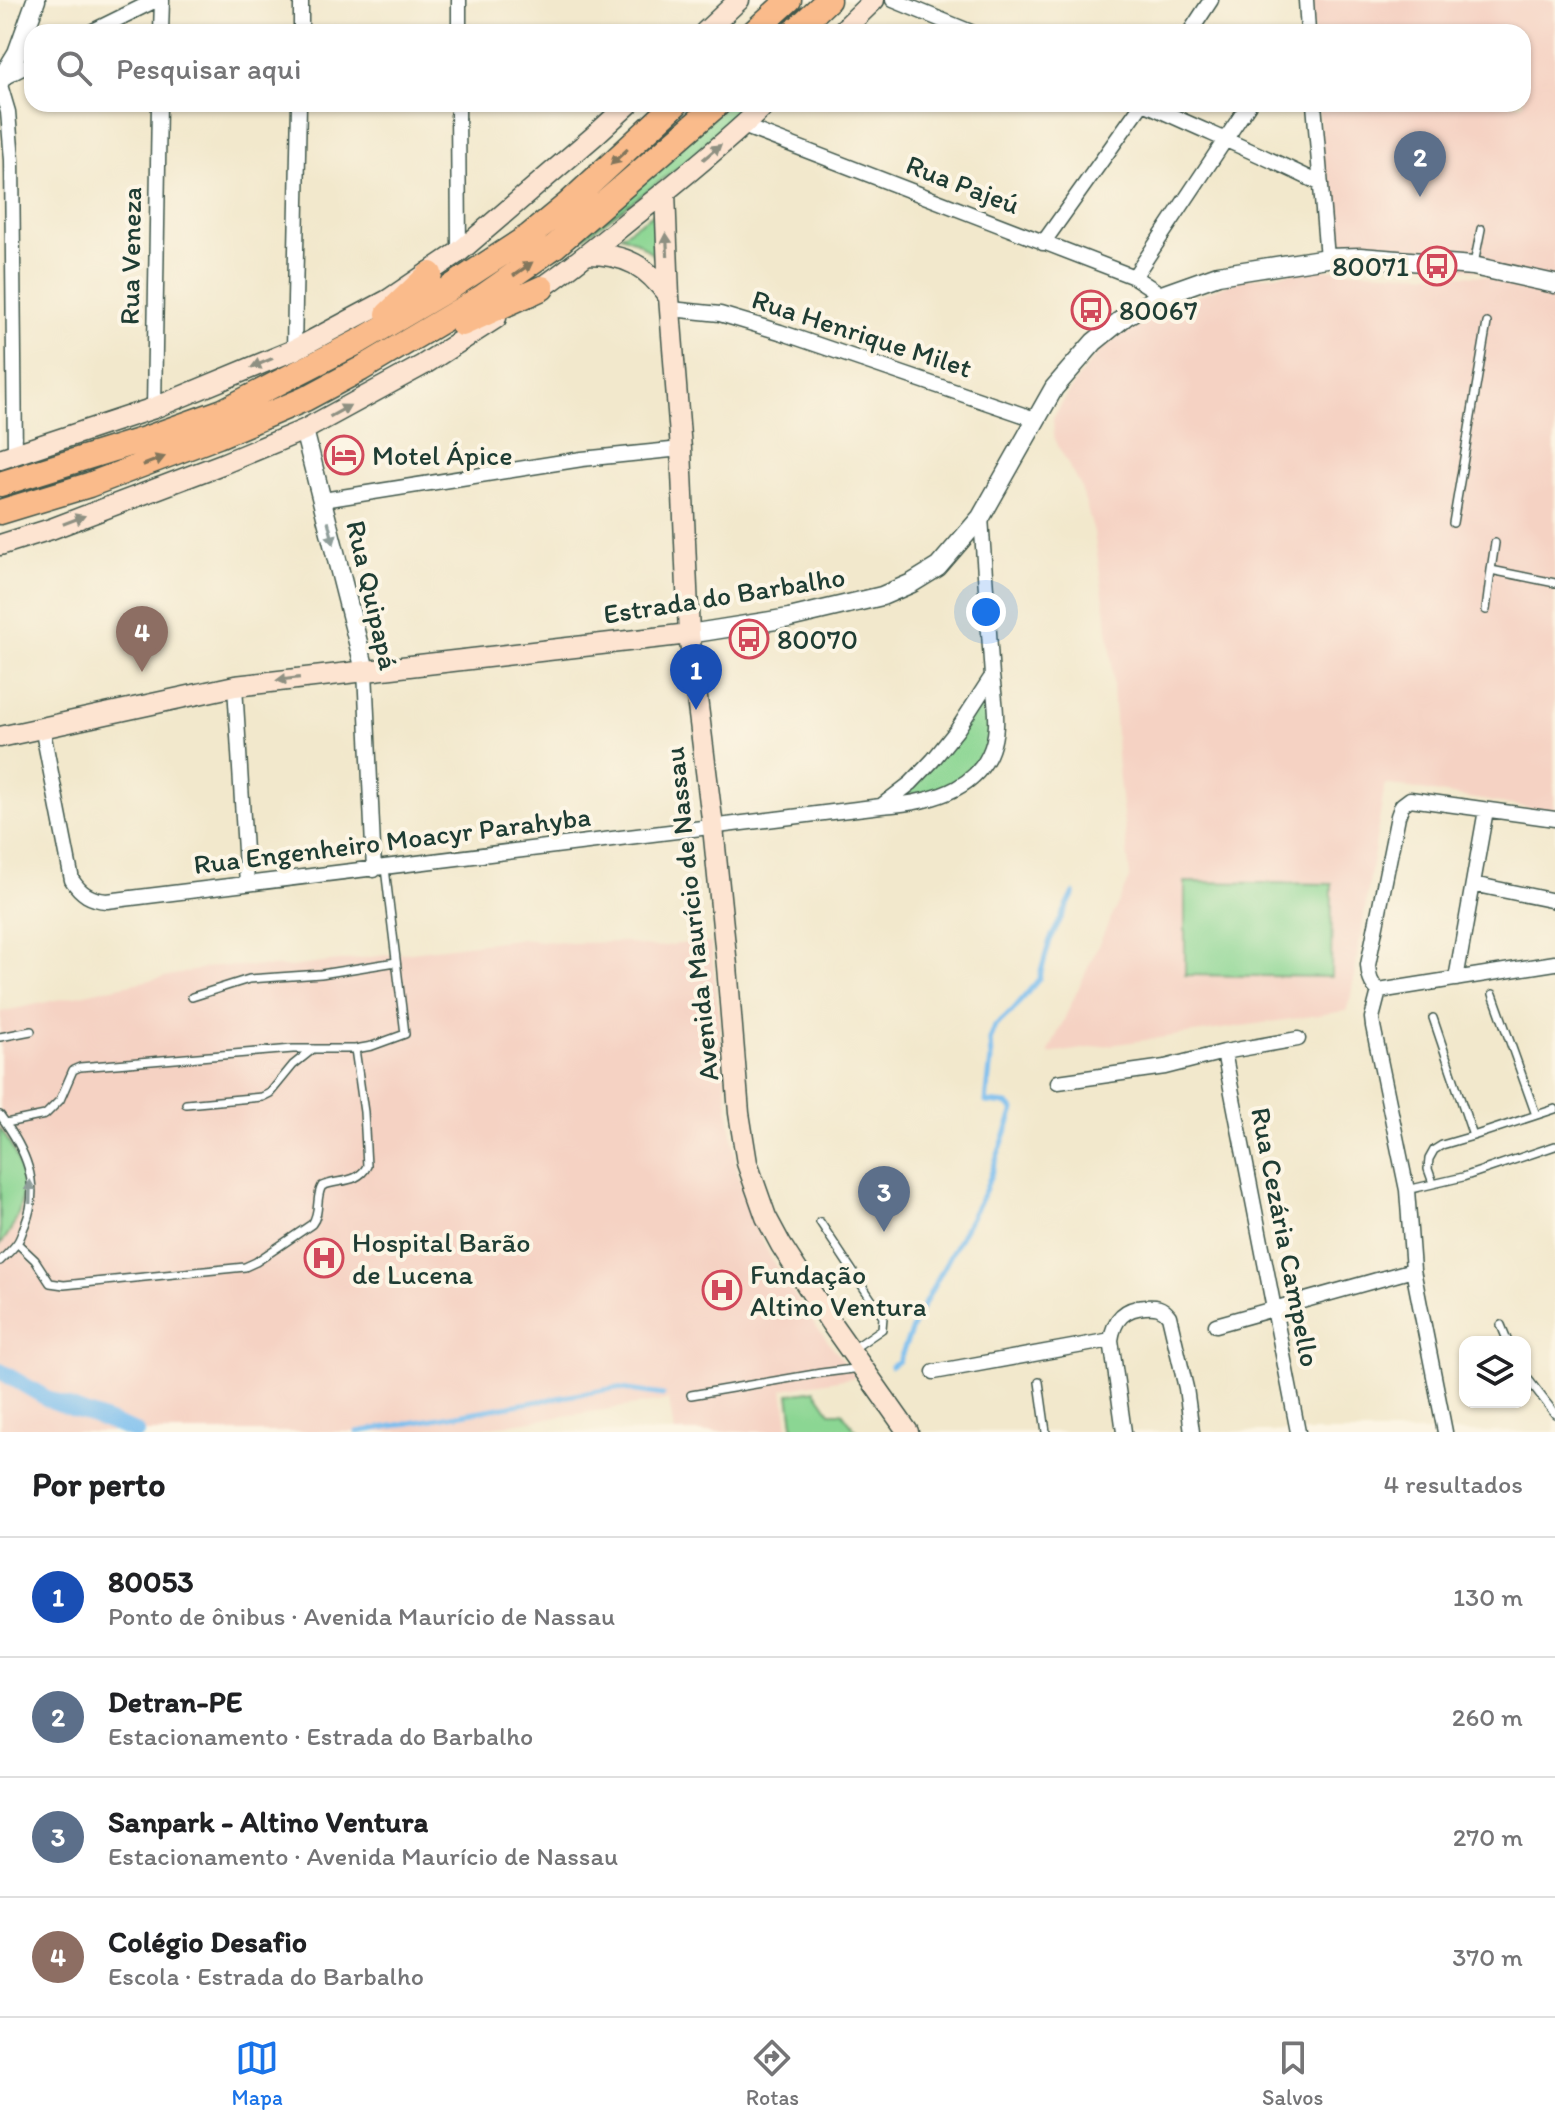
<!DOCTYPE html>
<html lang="pt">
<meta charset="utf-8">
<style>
body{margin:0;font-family:Itim,sans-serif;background:#f2f2f2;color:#202124}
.controls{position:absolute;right:24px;bottom:24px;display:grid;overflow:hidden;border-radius:16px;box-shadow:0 2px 6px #0004}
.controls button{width:72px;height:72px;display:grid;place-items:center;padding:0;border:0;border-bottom:2px solid #e0e0e0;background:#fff;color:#202124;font:40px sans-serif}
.you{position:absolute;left:986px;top:612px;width:28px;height:28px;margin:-20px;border:6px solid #fff;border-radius:50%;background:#1a73e8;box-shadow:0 0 0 12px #1a73e833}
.badge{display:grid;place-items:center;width:52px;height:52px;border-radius:50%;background:#1a73e8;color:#fff;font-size:26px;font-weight:700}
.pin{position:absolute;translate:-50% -66px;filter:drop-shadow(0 2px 4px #0008)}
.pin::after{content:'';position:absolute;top:42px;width:28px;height:24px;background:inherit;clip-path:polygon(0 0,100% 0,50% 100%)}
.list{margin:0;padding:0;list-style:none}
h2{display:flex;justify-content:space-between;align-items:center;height:104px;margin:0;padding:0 32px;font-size:34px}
h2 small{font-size:26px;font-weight:400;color:#757577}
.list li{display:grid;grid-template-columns:52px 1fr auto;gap:24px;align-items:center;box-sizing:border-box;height:120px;padding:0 32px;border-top:2px solid #e0e0e0}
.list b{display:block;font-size:30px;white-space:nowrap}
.list p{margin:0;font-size:26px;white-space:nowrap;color:#757577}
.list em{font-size:26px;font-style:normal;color:#757577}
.icon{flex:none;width:44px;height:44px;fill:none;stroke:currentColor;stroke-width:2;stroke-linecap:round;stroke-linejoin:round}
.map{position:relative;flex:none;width:1555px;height:1432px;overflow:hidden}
.search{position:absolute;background:#fff;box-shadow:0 2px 6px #0004;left:24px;right:24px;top:24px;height:88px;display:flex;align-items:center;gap:20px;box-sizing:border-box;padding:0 28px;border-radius:24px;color:#757577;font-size:30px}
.sheet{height:584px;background:#fff}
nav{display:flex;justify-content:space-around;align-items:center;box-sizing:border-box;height:112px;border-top:2px solid #e0e0e0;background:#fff;font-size:22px;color:#757577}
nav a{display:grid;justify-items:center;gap:4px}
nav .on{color:#1a73e8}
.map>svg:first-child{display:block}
.built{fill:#f5d2c3}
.green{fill:#8bd693;stroke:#558a64;stroke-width:2}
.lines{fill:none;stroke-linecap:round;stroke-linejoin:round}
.stream{stroke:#78bdef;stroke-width:5}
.canal{stroke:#78bdef;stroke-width:16}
.service-casing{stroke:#3f574b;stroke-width:10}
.minor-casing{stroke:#3f574b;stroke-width:17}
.tertiary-casing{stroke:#3f574b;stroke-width:21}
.secondary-casing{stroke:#3f574b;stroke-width:23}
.trunk-casing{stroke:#3f574b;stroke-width:27}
.service{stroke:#fff;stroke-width:7}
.minor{stroke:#fff;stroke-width:14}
.tertiary{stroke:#fff;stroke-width:18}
.secondary{stroke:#fde4d1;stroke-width:20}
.trunk{stroke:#fabb8b;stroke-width:24}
.oneway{fill:#8e9082}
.oneway2{fill:#82765b}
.oneway3{fill:#8f9e9a}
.labels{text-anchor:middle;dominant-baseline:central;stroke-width:8;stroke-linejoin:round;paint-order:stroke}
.street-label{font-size:28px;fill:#1f3d34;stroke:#fcf5e5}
.poi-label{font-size:28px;fill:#1f3d34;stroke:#fcf5e5;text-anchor:start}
</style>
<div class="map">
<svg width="1555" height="1432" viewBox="0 0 1555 1432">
<rect width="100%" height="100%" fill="#fcf5e5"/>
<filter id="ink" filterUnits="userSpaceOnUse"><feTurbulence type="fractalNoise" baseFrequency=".0125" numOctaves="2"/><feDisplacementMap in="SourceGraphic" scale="16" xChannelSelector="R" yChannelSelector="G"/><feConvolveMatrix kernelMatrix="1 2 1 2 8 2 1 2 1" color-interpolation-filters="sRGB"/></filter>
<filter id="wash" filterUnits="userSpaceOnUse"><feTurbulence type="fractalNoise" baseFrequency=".006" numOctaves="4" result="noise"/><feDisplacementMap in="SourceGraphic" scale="32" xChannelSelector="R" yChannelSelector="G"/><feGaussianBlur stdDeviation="1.8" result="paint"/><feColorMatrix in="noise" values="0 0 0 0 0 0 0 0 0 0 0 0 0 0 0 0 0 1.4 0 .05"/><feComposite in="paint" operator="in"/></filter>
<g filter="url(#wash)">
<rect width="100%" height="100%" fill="#f2e8cc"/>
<!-- built -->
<path class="built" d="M1310 0H1555V281L1331 250 1318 104H1523V32H1313Z
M1315 269 1488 276 1555 290 1554 812 1385 784 1351 996 1346 1011 1048 1054 1130 877 1118 771 1111 650 1094 532 1080 485 1054 439 1053 418 1075 382 1099 351 1140 321 1164 308 1239 280Z
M516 939 572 943 626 942 642 946 657 947 688 943H711L728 1106 738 1175 752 1218 773 1262 810 1318 856 1377 783 1389 789 1432H674L669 1400 459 1432H0V1012L216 966 290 967Z"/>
<!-- green -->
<path class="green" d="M728 104H745L685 163 557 257Z
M658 211 666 270C653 254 641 241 621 235Z
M990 691 994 731 976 768 957 781 926 793 902 795Z
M1185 882 1332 884 1331 977 1185 975Z
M0 1128C27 1166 32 1207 0 1245Z
M815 1390 830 1412H842L857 1432H794L789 1394Z"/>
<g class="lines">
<!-- stream -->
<path class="stream" d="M891 1366 899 1361 915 1321 985 1191 1014 1110 1007 1104 986 1102 991 1059 990 1040 995 1026 1013 1010 1039 979 1050 940 1074 893
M357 1432 616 1388 663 1395"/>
<!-- canal -->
<path class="canal" d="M0 1371 50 1400 136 1432"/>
</g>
</g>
<g filter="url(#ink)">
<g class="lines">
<defs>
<path id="service" d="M1474 264 1481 229
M1453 523 1487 323
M1495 543 1491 570 1555 583
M1486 610 1491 570
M1493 994 1536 1115
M192 997 249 979 321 974 396 962
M1433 1018 1473 1136
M0 1037 31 1031
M355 1049 372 1046 405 1034 385 868
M186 1104 262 1097 270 1093 293 1065 313 1049
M0 1115C25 1149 42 1184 25 1225 22 1231 21 1238 17 1243 13 1249 6 1255 0 1261
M6 1123 45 1115 60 1100 73 1070 80 1067 293 1049H355L364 1112 367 1166C358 1184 338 1179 322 1186 315 1198 321 1212 312 1224L256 1262 245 1267 64 1285 50 1283 35 1260 17 1243
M1433 1183 1428 1169 1429 1159 1434 1150 1442 1145 1473 1136 1555 1109
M1407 1190 1463 1177 1555 1146
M820 1222 883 1317 882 1329 853 1349
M1501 1325 1508 1342
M1525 1375 1555 1414
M1039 1382 1046 1432
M691 1395 821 1373 861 1368"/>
<path id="minor" d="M893 0 971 32
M1306 0 1308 32
M91 32 156 0
M161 32 162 0
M301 32V0
M459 32V0
M1190 32 1211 0
M1 79 32 63
M0 85 8 112 12 160 15 454
M458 104 459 252
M1146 104C1204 131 1263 155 1321 184
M1314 104 1327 258
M743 126 1134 277 1162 295
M1043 243 1142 104
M1134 277 1249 104
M671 309 720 314 780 332 1035 419
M294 350 299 104
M154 408 159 104
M323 500 582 459 681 449
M365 670 374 870
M235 686 247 884
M42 727 72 880C81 894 91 900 107 901L881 806 911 783 933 760 957 730 992 676 981 517
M881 806C933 803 992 788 996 726 997 709 994 692 992 676
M1473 884 1555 901
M1456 979 1486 810
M1379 991 1372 1018 1373 1026 1407 1190 1413 1270 1445 1432
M1379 991C1370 984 1369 976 1368 965L1398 816 1402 805 1410 799 1555 819
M1379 991 1555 963
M1224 1052 1298 1432
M1058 1082 1165 1067 1224 1052 1298 1039
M1216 1325 1413 1270
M934 1372 1111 1340
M1124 1432 1111 1340C1114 1319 1125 1308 1145 1307 1156 1306 1162 1307 1169 1316L1186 1388 1192 1432"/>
<path id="tertiary" d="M0 81 17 53 36 0
M304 430 365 670
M689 634 789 618 882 596 912 583 938 567 981 517 1054 388 1094 342 1126 316 1162 295 1218 275 1327 258 1360 257 1473 266 1555 284"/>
<path id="secondary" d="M705 32 739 0
M841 32 874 0
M665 192 669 297 681 449 689 634 713 827 727 966 739 1113 747 1163 766 1217 781 1245 831 1323 908 1432
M587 254C626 254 647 266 669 297
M530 296C566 272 600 244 633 217 679 181 724 144 766 104
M0 459 154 408 294 350 388 300 459 252 593 137 629 104
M0 545 51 529 222 464 304 430 423 365 496 318
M0 737 235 686 689 634"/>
<path id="trunk" d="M754 32 789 0
M794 32 828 0
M388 314 430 274
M462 324 542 288
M0 484 142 440 223 411 360 341 445 291 529 236 568 204 676 104
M0 512 89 485 218 436 305 399 361 369 482 297 555 246 718 104"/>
</defs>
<!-- service casing -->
<use href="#service" class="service-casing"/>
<!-- minor casing -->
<use href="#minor" class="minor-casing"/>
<!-- tertiary casing -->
<use href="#tertiary" class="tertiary-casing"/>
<!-- secondary casing -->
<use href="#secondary" class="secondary-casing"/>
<!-- trunk casing -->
<use href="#trunk" class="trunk-casing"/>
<!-- service -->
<use href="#service" class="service"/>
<!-- minor -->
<use href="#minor" class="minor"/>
<!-- tertiary -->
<use href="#tertiary" class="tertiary"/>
<!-- secondary -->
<use href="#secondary" class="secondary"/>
<!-- trunk -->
<use href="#trunk" class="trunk"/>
</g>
<!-- one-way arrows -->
<defs><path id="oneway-solid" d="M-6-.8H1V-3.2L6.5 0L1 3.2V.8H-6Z" transform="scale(2)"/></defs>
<g class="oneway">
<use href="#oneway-solid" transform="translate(712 152) rotate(-40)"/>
<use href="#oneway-solid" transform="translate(667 245) rotate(-93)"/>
<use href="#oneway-solid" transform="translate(262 363) rotate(157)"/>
<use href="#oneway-solid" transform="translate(340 411) rotate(-29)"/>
<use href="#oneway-solid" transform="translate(74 520) rotate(-21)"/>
<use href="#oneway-solid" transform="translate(288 679) rotate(173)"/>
</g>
<g class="oneway2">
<use href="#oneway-solid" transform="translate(619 157) rotate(137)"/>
<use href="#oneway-solid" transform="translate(523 269) rotate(-35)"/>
<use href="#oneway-solid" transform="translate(154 461) rotate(-21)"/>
</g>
<g class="oneway3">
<use href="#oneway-solid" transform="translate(331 533) rotate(76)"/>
<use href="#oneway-solid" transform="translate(30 1192) rotate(-89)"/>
</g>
</g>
<!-- icons -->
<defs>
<symbol id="bus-ring" viewBox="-11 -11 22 22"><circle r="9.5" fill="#fcf5e5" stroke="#d1495b" stroke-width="1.5"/><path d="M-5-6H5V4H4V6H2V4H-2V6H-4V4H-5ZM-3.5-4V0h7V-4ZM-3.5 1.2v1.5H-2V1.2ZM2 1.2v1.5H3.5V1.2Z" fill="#d1495b"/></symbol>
<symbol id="hotel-ring" viewBox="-11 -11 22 22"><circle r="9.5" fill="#fcf5e5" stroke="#d1495b" stroke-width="1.5"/><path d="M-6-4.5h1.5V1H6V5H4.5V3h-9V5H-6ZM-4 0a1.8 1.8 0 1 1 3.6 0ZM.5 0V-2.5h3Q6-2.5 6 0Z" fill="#d1495b"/></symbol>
<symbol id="hospital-ring" viewBox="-11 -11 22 22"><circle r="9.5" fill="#fcf5e5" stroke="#d1495b" stroke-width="1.5"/><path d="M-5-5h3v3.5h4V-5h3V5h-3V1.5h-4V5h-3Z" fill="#d1495b"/></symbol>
</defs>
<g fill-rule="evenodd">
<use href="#bus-ring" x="1415" y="244" width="44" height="44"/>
<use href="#bus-ring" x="1069" y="288" width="44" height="44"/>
<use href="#hotel-ring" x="322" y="433" width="44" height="44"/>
<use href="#bus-ring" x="727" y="617" width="44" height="44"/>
<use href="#hospital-ring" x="302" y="1236" width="44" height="44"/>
<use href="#hospital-ring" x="700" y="1268" width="44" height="44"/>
</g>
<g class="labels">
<!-- street labels -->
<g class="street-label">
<text transform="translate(963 184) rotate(21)">Rua Pajeú</text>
<text transform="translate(130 256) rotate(-89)">Rua Veneza</text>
<text transform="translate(862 333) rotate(18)">Rua Henrique Milet</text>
<text transform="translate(373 595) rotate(77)">Rua Quipapá</text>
<text transform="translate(724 595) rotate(-9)">Estrada do Barbalho</text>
<text transform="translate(392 840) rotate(-7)">Rua Engenheiro Moacyr Parahyba</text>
<text transform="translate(691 914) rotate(-96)">Avenida Maurício de Nassau</text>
<text transform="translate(1286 1237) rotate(79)">Rua Cezária Campello</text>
</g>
<!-- poi labels -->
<g class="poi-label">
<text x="1409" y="266" text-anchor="end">80071</text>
<text x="1119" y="310">80067</text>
<text x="372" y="455">Motel Ápice</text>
<text x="777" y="639">80070</text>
<text x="352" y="1242">Hospital Barão<tspan x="352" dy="32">de Lucena</tspan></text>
<text x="750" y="1274">Fundação<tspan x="750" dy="32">Altino Ventura</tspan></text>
</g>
</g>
</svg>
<div class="controls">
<button><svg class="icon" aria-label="layers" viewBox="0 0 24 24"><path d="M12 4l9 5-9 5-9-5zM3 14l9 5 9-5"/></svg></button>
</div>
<div class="you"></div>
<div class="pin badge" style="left:696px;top:710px;background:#1a4fb4">1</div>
<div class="pin badge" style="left:1420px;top:197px;background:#5c6f8a">2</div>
<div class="pin badge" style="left:884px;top:1232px;background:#5c6f8a">3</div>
<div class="pin badge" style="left:142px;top:672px;background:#8d6e63">4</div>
<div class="search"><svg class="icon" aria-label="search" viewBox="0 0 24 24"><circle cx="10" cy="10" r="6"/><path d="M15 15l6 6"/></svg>Pesquisar aqui</div>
</div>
<section class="sheet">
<h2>Por perto<small>4 resultados</small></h2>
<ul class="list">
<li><span class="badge" style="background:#1a4fb4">1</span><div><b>80053</b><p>Ponto de ônibus · Avenida Maurício de Nassau</p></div><em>130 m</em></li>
<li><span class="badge" style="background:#5c6f8a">2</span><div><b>Detran-PE</b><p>Estacionamento · Estrada do Barbalho</p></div><em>260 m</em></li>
<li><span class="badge" style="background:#5c6f8a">3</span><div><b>Sanpark - Altino Ventura</b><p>Estacionamento · Avenida Maurício de Nassau</p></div><em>270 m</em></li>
<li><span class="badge" style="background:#8d6e63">4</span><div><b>Colégio Desafio</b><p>Escola · Estrada do Barbalho</p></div><em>370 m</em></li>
</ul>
</section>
<nav>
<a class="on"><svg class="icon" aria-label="map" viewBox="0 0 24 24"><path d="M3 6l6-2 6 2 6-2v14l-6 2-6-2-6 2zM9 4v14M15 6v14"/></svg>Mapa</a>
<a><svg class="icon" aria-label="directions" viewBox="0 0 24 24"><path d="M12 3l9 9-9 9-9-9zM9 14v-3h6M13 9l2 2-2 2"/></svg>Rotas</a>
<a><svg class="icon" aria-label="saved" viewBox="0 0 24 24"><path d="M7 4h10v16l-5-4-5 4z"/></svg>Salvos</a>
</nav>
